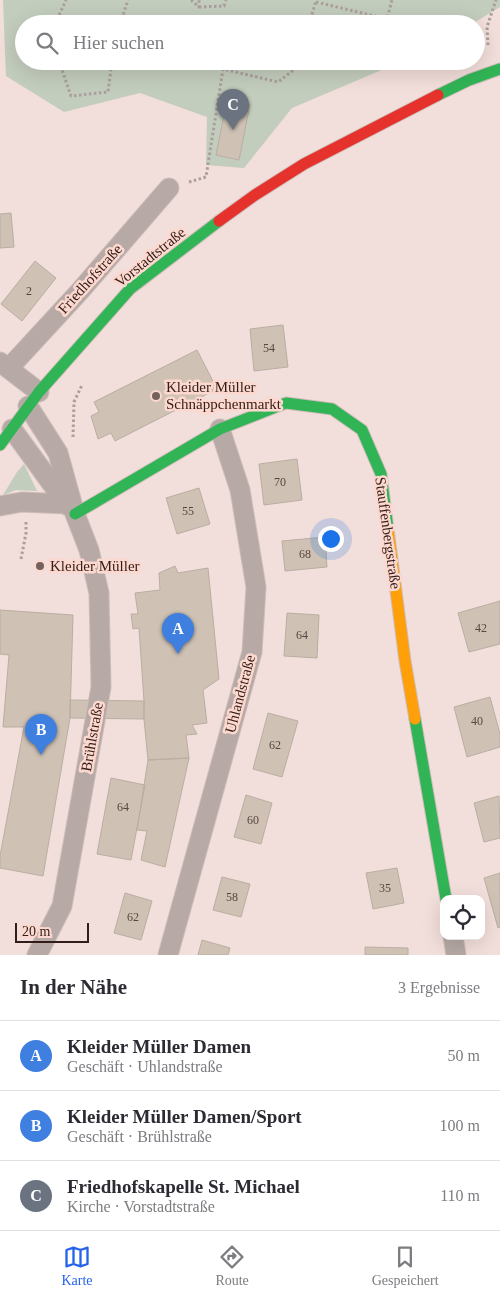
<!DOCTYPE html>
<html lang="de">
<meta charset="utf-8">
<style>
body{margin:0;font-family:Georgia,serif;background:#f2f2f3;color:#2b2b33}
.controls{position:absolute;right:15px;bottom:15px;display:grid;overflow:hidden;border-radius:10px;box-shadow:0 5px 20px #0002}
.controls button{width:45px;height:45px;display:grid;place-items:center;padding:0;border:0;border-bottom:1px solid #e1e1e2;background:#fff;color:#2b2b33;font:25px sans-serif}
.scale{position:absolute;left:15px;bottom:12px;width:74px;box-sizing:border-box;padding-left:5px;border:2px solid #321d18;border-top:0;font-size:14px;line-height:18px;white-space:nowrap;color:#321d18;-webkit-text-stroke:4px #fcd8cf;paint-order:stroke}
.you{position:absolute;left:330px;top:538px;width:18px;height:18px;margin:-12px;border:4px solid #fff;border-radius:50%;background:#1a73e8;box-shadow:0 0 0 8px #1a73e833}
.badge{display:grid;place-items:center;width:32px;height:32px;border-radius:50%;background:#2563eb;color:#fff;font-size:16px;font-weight:700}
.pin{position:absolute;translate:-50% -41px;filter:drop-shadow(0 1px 2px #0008)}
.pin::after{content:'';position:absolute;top:26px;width:18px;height:15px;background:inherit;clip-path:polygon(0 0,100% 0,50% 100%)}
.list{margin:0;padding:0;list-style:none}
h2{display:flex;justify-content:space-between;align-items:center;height:65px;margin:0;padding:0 20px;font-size:21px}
h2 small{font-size:16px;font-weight:400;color:#7c7c81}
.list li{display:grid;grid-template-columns:32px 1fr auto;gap:15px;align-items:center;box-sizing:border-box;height:70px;padding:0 20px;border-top:1px solid #e1e1e2}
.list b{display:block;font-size:19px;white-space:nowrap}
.list p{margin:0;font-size:16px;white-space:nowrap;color:#7c7c81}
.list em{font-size:16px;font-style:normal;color:#7c7c81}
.icon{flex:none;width:28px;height:28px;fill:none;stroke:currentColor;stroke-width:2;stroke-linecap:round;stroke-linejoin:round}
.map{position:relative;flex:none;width:500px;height:955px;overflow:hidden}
.search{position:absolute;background:#fff;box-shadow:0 5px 20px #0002;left:15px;right:15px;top:15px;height:55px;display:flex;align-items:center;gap:12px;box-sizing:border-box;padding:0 18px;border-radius:28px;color:#7c7c81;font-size:19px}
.sheet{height:275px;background:#fff}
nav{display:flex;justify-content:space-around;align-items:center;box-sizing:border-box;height:70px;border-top:1px solid #e1e1e2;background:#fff;font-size:14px;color:#7c7c81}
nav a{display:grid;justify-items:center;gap:2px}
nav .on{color:#2563eb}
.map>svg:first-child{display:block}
.green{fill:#c3cdbd}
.building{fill:#cfc2b5;stroke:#b9aea2}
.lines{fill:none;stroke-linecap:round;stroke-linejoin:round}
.street-casing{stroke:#cdbdb9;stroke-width:21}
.fast-casing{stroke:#cdbdb9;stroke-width:13}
.slow-casing{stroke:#cdbdb9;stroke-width:13}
.jam-casing{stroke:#cdbdb9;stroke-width:13}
.path{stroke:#ab9f9d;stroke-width:3;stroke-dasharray:2.5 2.5;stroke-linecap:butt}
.street{stroke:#b6a9a6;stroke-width:19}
.fast{stroke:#30b455;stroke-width:11}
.slow{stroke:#ff9f0a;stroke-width:11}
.jam{stroke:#e5322d;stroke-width:11}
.poi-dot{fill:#75615c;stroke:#fcd8cf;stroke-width:2}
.labels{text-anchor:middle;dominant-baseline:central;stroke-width:5;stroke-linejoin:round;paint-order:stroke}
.number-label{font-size:12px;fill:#59463f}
.street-label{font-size:15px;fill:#321d18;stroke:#fcd8cf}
.poi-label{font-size:15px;fill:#321d18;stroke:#fcd8cf;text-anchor:start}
</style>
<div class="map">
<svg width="500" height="955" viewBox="0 0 500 955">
<rect width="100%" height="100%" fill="#f2deda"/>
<!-- green -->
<path class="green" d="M3 0H500V7L472 24H24V61H403L292 108 244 168 206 165 207 117 140 93 64 112 6 76Z
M24 464 37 491 16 490 3 495 17 472Z"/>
<!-- building -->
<path class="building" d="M227 100 250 104 239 160 216 155Z
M11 213 14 247 0 248V214Z
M35 261 56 278 22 321 1 304Z
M283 325 288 367 254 371 250 329Z
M197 350 217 389 115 441 111 433 98 439 91 416 99 412 94 402Z
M297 459 302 500 264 505 259 464Z
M199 488 210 524 177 534 166 498Z
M325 537 327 567 285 571 282 541Z
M175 566 178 573 208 568 219 679 203 690 207 723 192 725 197 734 186 735 189 758 148 760 144 719V701L139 628 133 629 131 614H138L135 593 160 590 159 573Z
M500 601V644L469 652 458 613Z
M0 610 73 615 70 718 43 876 0 868V856L24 727H3L9 655 0 654Z
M287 613 319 615 317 658 284 656Z
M490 697 500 734V747L467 757 454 707Z
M70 700 144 701V719L70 718Z
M268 713 298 721 282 777 253 769Z
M189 758 165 867 141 860 147 831 137 830 148 760Z
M111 778 145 785 131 860 97 854Z
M246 795 272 803 261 844 234 837Z
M499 796 500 838 484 842 474 803Z
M397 868 404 903 373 909 366 873Z
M500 873V927L498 928 484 878Z
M222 877 250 884 241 917 213 910Z
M125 893 152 901 141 940 114 933Z
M202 940 230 948 228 955H198Z
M365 947 408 948V955H365Z"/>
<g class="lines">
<defs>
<path id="street" d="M0 362 39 392
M9 368 80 291 169 188
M28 406 58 453 75 514 89 550 99 593 101 687 62 906 37 955
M12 429 68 506
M0 506 22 502 67 504
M453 936 456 955
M168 955 252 652 256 587 240 490 220 429"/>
<path id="fast" d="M438 95 469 80 500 69
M0 445 39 392 130 289 219 221
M75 514 220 429 286 403 332 409 362 430 381 474 388 529
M415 719 446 899"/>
<path id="slow" d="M388 529 405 661 415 719"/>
<path id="jam" d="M219 221 255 195 304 164 438 95"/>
</defs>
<!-- street casing -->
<use href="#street" class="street-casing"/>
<!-- fast casing -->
<use href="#fast" class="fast-casing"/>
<!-- slow casing -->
<use href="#slow" class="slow-casing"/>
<!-- jam casing -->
<use href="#jam" class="jam-casing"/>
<!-- path -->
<path class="path" d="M191 0 199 7V0
M316 2 387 19 392 0
M199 7 224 6 226 0
M55 24 66 0
M120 24 128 0
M309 24 316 1
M488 45 487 27 496 0
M59 61 71 96 108 92 112 61
M189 182 206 177 223 69 278 82 295 69 298 61
M73 437 74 402 82 385
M21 559 26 533V522"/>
<!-- street -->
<use href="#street" class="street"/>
<!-- fast -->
<use href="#fast" class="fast"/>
<!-- slow -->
<use href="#slow" class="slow"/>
<!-- jam -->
<use href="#jam" class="jam"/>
</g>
<!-- markers -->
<g class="poi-dot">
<circle cx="156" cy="396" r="5"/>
<circle cx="40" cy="566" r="5"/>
</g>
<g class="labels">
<!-- number labels -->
<g class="number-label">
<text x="29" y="291">2</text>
<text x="269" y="348">54</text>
<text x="280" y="482">70</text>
<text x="188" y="511">55</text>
<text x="305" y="554">68</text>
<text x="481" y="628">42</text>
<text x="302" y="635">64</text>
<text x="477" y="721">40</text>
<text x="275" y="745">62</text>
<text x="123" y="807">64</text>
<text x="253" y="820">60</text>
<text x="385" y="888">35</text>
<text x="232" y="897">58</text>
<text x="133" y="917">62</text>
</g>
<!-- street labels -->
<g class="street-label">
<text transform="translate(150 257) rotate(-39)">Vorstadtstraße</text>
<text transform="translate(90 279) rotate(-48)">Friedhofstraße</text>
<text transform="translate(388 533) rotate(82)">Stauffenbergstraße</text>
<text transform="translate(240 694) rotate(-75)">Uhlandstraße</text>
<text transform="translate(92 737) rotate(-80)">Brühlstraße</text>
</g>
<!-- poi labels -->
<g class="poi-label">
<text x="166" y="387">Kleider Müller<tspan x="166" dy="17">Schnäppchenmarkt</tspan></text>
<text x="50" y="566">Kleider Müller</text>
</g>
</g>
</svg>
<div class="controls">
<button><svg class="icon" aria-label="locate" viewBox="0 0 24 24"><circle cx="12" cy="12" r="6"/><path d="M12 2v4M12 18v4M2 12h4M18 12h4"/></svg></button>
</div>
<div class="scale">20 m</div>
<div class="you"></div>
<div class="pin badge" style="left:178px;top:654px;background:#3f7fe0">A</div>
<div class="pin badge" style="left:41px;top:755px;background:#3f7fe0">B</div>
<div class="pin badge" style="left:233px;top:130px;background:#6b7280">C</div>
<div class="search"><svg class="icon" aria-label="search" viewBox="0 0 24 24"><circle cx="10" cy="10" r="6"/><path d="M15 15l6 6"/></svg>Hier suchen</div>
</div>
<section class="sheet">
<h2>In der Nähe<small>3 Ergebnisse</small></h2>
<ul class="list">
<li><span class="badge" style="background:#3f7fe0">A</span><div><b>Kleider Müller Damen</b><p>Geschäft · Uhlandstraße</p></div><em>50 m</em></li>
<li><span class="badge" style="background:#3f7fe0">B</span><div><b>Kleider Müller Damen/Sport</b><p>Geschäft · Brühlstraße</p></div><em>100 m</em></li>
<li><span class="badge" style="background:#6b7280">C</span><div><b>Friedhofskapelle St. Michael</b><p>Kirche · Vorstadtstraße</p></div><em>110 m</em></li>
</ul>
</section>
<nav>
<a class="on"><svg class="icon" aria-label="map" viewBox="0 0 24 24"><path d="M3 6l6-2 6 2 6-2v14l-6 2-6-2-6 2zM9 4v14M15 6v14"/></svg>Karte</a>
<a><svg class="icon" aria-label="directions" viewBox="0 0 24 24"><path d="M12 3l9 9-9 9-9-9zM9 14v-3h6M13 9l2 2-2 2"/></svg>Route</a>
<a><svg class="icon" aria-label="saved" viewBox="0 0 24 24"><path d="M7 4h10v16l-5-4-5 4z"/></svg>Gespeichert</a>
</nav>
